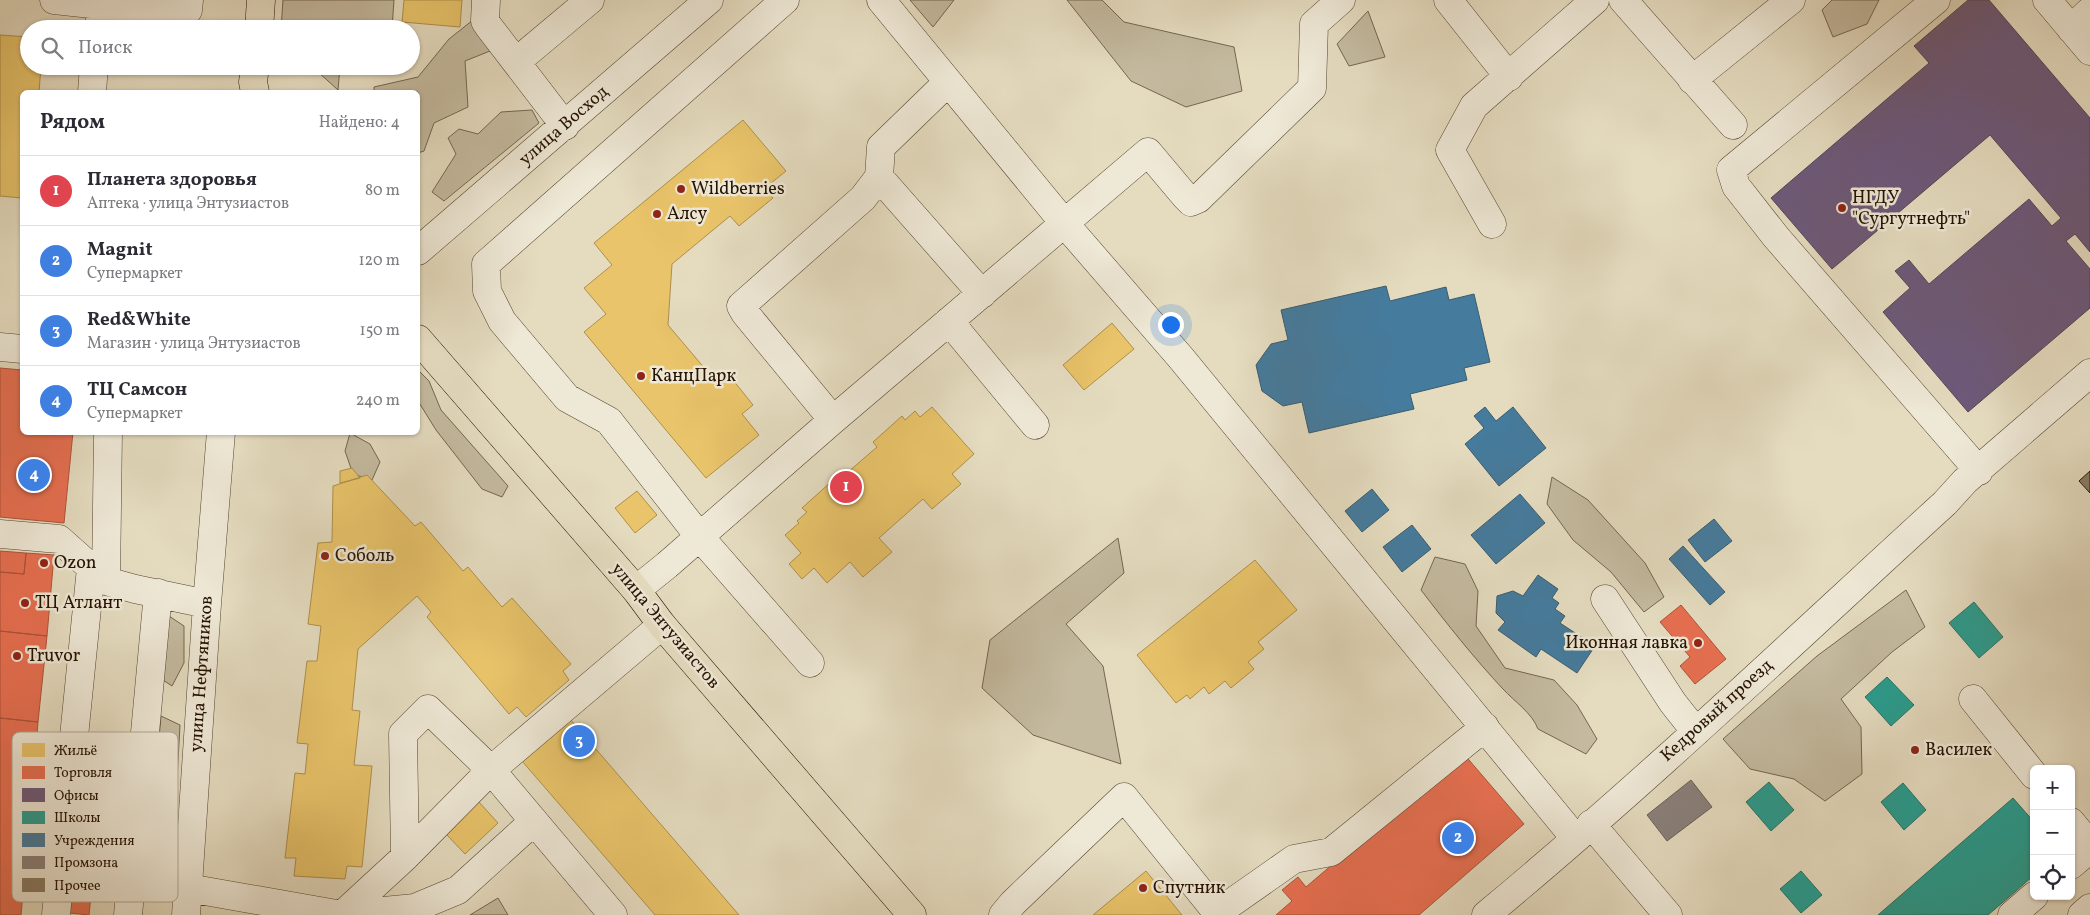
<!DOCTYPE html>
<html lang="ru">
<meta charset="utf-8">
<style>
body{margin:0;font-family:Vollkorn,serif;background:#f2f2f3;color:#2b2b33}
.controls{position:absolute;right:15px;bottom:15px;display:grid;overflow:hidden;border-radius:8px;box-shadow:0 1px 4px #0004}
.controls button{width:45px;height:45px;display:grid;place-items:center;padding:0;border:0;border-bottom:1px solid #e1e1e2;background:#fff;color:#2b2b33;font:25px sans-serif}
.you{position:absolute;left:1170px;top:324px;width:18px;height:18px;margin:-12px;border:4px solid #fff;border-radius:50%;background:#1a73e8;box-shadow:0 0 0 8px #1a73e833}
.badge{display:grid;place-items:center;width:32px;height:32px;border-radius:50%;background:#db2777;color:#fff;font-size:16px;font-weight:700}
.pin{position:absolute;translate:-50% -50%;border:2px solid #fff;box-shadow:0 1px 5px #0006}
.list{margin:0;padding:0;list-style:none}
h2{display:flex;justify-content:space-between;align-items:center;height:65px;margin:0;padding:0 20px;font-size:21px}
h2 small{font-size:16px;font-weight:400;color:#7c7c81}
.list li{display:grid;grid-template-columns:32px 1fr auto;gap:15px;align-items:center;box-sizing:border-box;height:70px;padding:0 20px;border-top:1px solid #e1e1e2}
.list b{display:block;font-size:19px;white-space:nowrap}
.list p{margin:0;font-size:16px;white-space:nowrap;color:#7c7c81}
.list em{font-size:16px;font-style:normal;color:#7c7c81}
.icon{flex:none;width:28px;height:28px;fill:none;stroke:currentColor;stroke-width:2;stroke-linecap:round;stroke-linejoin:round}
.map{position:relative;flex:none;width:2090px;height:915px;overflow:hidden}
.search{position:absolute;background:#fff;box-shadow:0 1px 4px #0004;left:20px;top:20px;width:400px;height:55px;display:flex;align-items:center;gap:12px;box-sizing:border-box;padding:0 18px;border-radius:28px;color:#7c7c81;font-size:19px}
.panel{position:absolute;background:#fff;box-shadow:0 1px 4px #0004;left:20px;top:90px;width:400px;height:345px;border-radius:8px}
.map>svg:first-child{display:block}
.green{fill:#c4ba9f;stroke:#746650}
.homes{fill:#e9c46a;stroke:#ae8f4a}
.shops{fill:#e76f51;stroke:#ad5339}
.offices{fill:#6d597a;stroke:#574455}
.schools{fill:#2a9d8f;stroke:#287364}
.public{fill:#457b9d;stroke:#3b5c6e}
.industry{fill:#8a817c;stroke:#6c6057}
.building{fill:#897b64;stroke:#251200}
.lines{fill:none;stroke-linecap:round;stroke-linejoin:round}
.minor-casing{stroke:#554430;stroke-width:29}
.major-casing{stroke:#251200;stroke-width:29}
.minor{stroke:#eee8d6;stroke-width:28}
.major{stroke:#e5dcc0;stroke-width:28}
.poi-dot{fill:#8f2418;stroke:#eee8d6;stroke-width:2}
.labels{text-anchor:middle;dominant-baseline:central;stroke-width:5;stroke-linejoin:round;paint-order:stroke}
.street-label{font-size:18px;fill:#251200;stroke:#eee8d6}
.poi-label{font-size:18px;fill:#251200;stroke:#eee8d6;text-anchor:start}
.key{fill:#eee8d6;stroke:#b2a896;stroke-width:1}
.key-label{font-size:14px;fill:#251200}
</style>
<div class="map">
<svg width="2090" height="915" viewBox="0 0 2090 915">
<rect width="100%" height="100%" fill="#e5dcc0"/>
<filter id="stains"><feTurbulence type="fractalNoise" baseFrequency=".004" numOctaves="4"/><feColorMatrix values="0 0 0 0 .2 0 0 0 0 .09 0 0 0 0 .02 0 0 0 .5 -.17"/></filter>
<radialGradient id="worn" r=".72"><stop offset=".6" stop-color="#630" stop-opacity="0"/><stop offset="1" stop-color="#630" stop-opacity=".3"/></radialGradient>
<!-- green -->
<path class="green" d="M283 0H394L392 28 281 29Z
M910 0H954L933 27Z
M1067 0H1102L1124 22 1234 47 1242 91 1186 107 1131 81Z
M1832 0H1879L1867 24 1833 37 1822 10Z
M1368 11 1385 57 1349 66 1337 44Z
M473 20 490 51 465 61 468 107 434 123 424 151 418 153V92H374V87L418 77 449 39Z
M317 66H340L338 90 317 71Z
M532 110 539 123 444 201 432 192 456 154 448 138 459 129 478 134 501 112Z
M418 370 429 381 441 410 508 486 502 497 482 489 436 430 418 401Z
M350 433 370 444 380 462 372 480 353 474 345 451Z
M1552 477 1588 500 1645 563 1664 597 1644 612 1611 572 1573 540 1547 504Z
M1118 538 1124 573 1066 624 1103 666 1121 764 1033 735 982 688 990 640Z
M1435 557 1465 564 1478 591 1476 626 1505 668 1554 680 1577 705 1597 739 1586 754 1538 729C1532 713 1515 702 1503 689 1474 658 1447 624 1421 590Z
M1906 590 1925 627 1892 652 1841 699 1861 727 1862 774 1825 801 1794 779 1750 769 1723 739 1817 656Z
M166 614 184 626V663L172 686 160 678Z
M161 716 180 725 172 872 162 886 147 871Z
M498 898 508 915H470Z"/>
<!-- homes -->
<path class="homes" d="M404 0H462L460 27 402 22Z
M0 35 29 37V66H41L39 92H22V198L0 196Z
M743 120 786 171 765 188 773 198 739 226 730 216 672 264 668 325 717 383 728 374 737 385 753 405 742 414 759 435 706 478 584 332 606 314 584 288 612 265 594 243Z
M1112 323 1134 349 1084 390 1063 365Z
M932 407 974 454 952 474 961 484 932 509 923 499 879 538 892 552 863 577 850 562 827 583 814 568 802 579 789 564 801 553 785 535 799 523 797 521 807 512 802 508 831 482 833 485 877 447 873 442 902 416 905 420 915 411 920 417Z
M352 468 360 478 340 483V471Z
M367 475 415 526 421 522 463 571 468 567 502 607 512 598 571 664 563 671 569 680 526 717 517 707 509 714 427 617 431 612 417 596 358 649 352 710 360 711 354 765 372 766 362 867 347 866 345 879 294 876 296 858H285L295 773 305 774 308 744 297 743 307 661H317L321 626 308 624 318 543 332 542 333 486Z
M637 491 657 515 635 533 615 508Z
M1255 560 1297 610 1258 642 1264 649 1248 662 1254 669 1231 688 1225 681 1209 694 1204 687 1190 699 1187 695 1176 703 1137 655Z
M570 719 739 915H655L522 761Z
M479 802 498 823 465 854 446 834Z
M1146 871 1182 915H1093L1105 905Z"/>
<!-- shops -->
<path class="shops" d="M0 368 22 370V432H73L64 523 0 517Z
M0 551 26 553 24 574 0 572Z
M26 553 54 555 47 636 0 631V572L24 574Z
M1681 605 1726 659 1695 684 1680 666 1690 657 1660 622Z
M0 631 47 636 38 722 0 718Z
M0 718 38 722 21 915H0Z
M1463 753 1524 824 1419 915H1276L1292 901 1282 890 1298 877 1306 887Z
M74 873 93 875 89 915 70 913Z"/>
<!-- offices -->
<path class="offices" d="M1968 0H1989L2090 118V252L2075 234 2066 241 2090 269V308L1968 412 1883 312 1910 288 1895 271 1909 260 1929 284 2029 199 2052 226 2061 218 1990 135 1832 269 1771 198 1929 63 1914 46Z"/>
<!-- schools -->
<path class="schools" d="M1974 602 2003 637 1979 658 1949 623Z
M1887 677 1914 705 1891 726 1865 697Z
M1769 782 1794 810 1771 831 1746 802Z
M1903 783 1926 810 1904 830 1881 802Z
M2013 798 2034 822V875L2016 891 1988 915H1878Z
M1801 871 1822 895 1801 913 1780 889Z"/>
<!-- public -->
<path class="public" d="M1386 286 1390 301 1446 287 1449 300 1474 294 1490 362 1464 368 1467 380 1410 394 1414 409 1309 433 1302 402 1283 406 1262 391 1256 365 1271 344 1288 340 1281 310Z
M1485 407 1496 421 1513 407 1546 448 1499 486 1465 444 1484 428 1474 416Z
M1372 489 1389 510 1362 532 1345 511Z
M1520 494 1545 523 1496 564 1471 535Z
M1714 519 1732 541 1705 562 1688 540Z
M1412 525 1431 549 1402 572 1383 547Z
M1683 546 1725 592 1710 605 1669 559Z
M1538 575 1558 589 1552 598 1559 603 1555 609 1565 616 1560 623 1595 646 1577 673 1541 649 1536 657 1498 630 1505 622 1496 613 1497 596 1513 591 1523 596Z"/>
<!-- industry -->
<path class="industry" d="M1691 780 1712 807 1667 841 1647 815Z"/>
<!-- building -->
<path class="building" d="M2090 471V493L2079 481Z"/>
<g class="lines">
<defs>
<path id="minor" d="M54 0 101 5 188 10 189 0
M486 0 485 21 489 27 565 126
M785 0 486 264 487 291 502 321 567 398 609 421 699 536 810 663
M881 0 1065 224 1181 358 1575 838
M1448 0 1509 77
M1623 0 1733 125
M1936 0 1731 170 1736 186 1776 237 1979 471
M2047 0 2090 51
M99 29 101 5
M2071 29 2090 11
M516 62 590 0
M1692 80 1791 0
M92 92 94 66
M879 177 982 294
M1492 224 1450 150 1474 106 1595 0
M418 251 709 0
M949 321 1035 425
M0 347 22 349
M833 420 745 313 741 306 863 198 879 177 881 147 948 82
M0 534 59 539 106 581 135 589 207 604
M106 581 108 432
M636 590 667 565 833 420 1148 152 1185 196 1191 202 1198 199 1312 88 1314 24 1341 0
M1605 599 1673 703 1696 732
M1973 699 2034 775
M2071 822 2090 845
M1591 824 1668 915
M405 857 403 734 428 709 491 770 613 915
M2071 865 2090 849
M188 888 342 915 405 857 491 770 662 625
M1217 913 1294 859 1331 852 1485 727
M56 915 91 568
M128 915 158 593
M186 915 207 604 221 432
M342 915 415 908 458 890 534 821
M1003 915 1013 903 1124 797 1219 915
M1486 915C1644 784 1793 642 1945 503L1965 481 2090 373
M2012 915 2034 896
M2082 915 2090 908"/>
<path id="major" d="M259 29 261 0
M255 66 253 82 255 92
M418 339 636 590 662 625 912 915"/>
</defs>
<!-- minor casing -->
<use href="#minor" class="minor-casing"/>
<!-- major casing -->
<use href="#major" class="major-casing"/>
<!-- minor -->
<use href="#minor" class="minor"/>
<!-- major -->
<use href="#major" class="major"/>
</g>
<!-- markers -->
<g class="poi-dot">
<circle cx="681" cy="189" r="5"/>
<circle cx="1842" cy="208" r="5"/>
<circle cx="657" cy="214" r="5"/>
<circle cx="641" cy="376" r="5"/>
<circle cx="325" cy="556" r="5"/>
<circle cx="44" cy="563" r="5"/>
<circle cx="25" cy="603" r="5"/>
<circle cx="1698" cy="643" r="5"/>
<circle cx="17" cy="656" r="5"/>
<circle cx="1915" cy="750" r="5"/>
<circle cx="1143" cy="888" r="5"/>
</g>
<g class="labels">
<!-- street labels -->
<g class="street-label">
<text transform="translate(564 126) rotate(-41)">улица Восход</text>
<text transform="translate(665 626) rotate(50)">улица Энтузиастов</text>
<text transform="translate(202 674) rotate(-86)">улица Нефтяников</text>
<text transform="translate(1717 711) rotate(-42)">Кедровый проезд</text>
</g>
<!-- poi labels -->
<g class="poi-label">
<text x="691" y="189">Wildberries</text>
<text x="1852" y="198">НГДУ<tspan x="1852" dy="21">"Сургутнефть"</tspan></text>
<text x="667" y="214">Алсу</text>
<text x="651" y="376">КанцПарк</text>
<text x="335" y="556">Соболь</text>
<text x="54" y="563">Ozon</text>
<text x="35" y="603">ТЦ Атлант</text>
<text x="1688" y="643" text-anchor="end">Иконная лавка</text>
<text x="27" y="656">Truvor</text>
<text x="1925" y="750">Василек</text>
<text x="1153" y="888">Спутник</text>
</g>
</g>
<!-- legend -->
<rect x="12" y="732" width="166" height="170" rx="8" class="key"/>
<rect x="22" y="743" width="23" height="14" fill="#e9c46a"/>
<rect x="22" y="766" width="23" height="13" fill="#e76f51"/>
<rect x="22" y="788" width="23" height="14" fill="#6d597a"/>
<rect x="22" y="811" width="23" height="13" fill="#2a9d8f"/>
<rect x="22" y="833" width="23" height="14" fill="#457b9d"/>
<rect x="22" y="856" width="23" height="13" fill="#8a817c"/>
<rect x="22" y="878" width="23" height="14" fill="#897b64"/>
<g class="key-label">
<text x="54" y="755">Жильё</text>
<text x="54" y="777">Торговля</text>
<text x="54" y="800">Офисы</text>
<text x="54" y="822">Школы</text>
<text x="54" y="845">Учреждения</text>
<text x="54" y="867">Промзона</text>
<text x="54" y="890">Прочее</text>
</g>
<rect width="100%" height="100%" filter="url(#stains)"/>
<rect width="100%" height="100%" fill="url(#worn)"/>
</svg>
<div class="controls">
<button>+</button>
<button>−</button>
<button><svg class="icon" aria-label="locate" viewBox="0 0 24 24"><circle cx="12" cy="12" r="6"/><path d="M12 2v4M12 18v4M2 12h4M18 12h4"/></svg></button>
</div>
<div class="you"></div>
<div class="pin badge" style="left:846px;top:487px;background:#e0444e">1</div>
<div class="pin badge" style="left:1458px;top:838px;background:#3f7fe0">2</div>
<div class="pin badge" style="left:579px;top:741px;background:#3f7fe0">3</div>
<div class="pin badge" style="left:34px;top:475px;background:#3f7fe0">4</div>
<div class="search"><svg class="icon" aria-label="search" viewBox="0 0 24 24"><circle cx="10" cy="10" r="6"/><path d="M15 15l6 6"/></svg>Поиск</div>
<section class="panel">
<h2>Рядом<small>Найдено: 4</small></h2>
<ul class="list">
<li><span class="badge" style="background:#e0444e">1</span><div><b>Планета здоровья</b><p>Аптека · улица Энтузиастов</p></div><em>80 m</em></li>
<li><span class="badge" style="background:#3f7fe0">2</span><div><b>Magnit</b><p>Супермаркет</p></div><em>120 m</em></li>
<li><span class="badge" style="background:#3f7fe0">3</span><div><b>Red&amp;White</b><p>Магазин · улица Энтузиастов</p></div><em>150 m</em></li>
<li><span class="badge" style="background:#3f7fe0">4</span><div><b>ТЦ Самсон</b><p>Супермаркет</p></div><em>240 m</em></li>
</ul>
</section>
</div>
